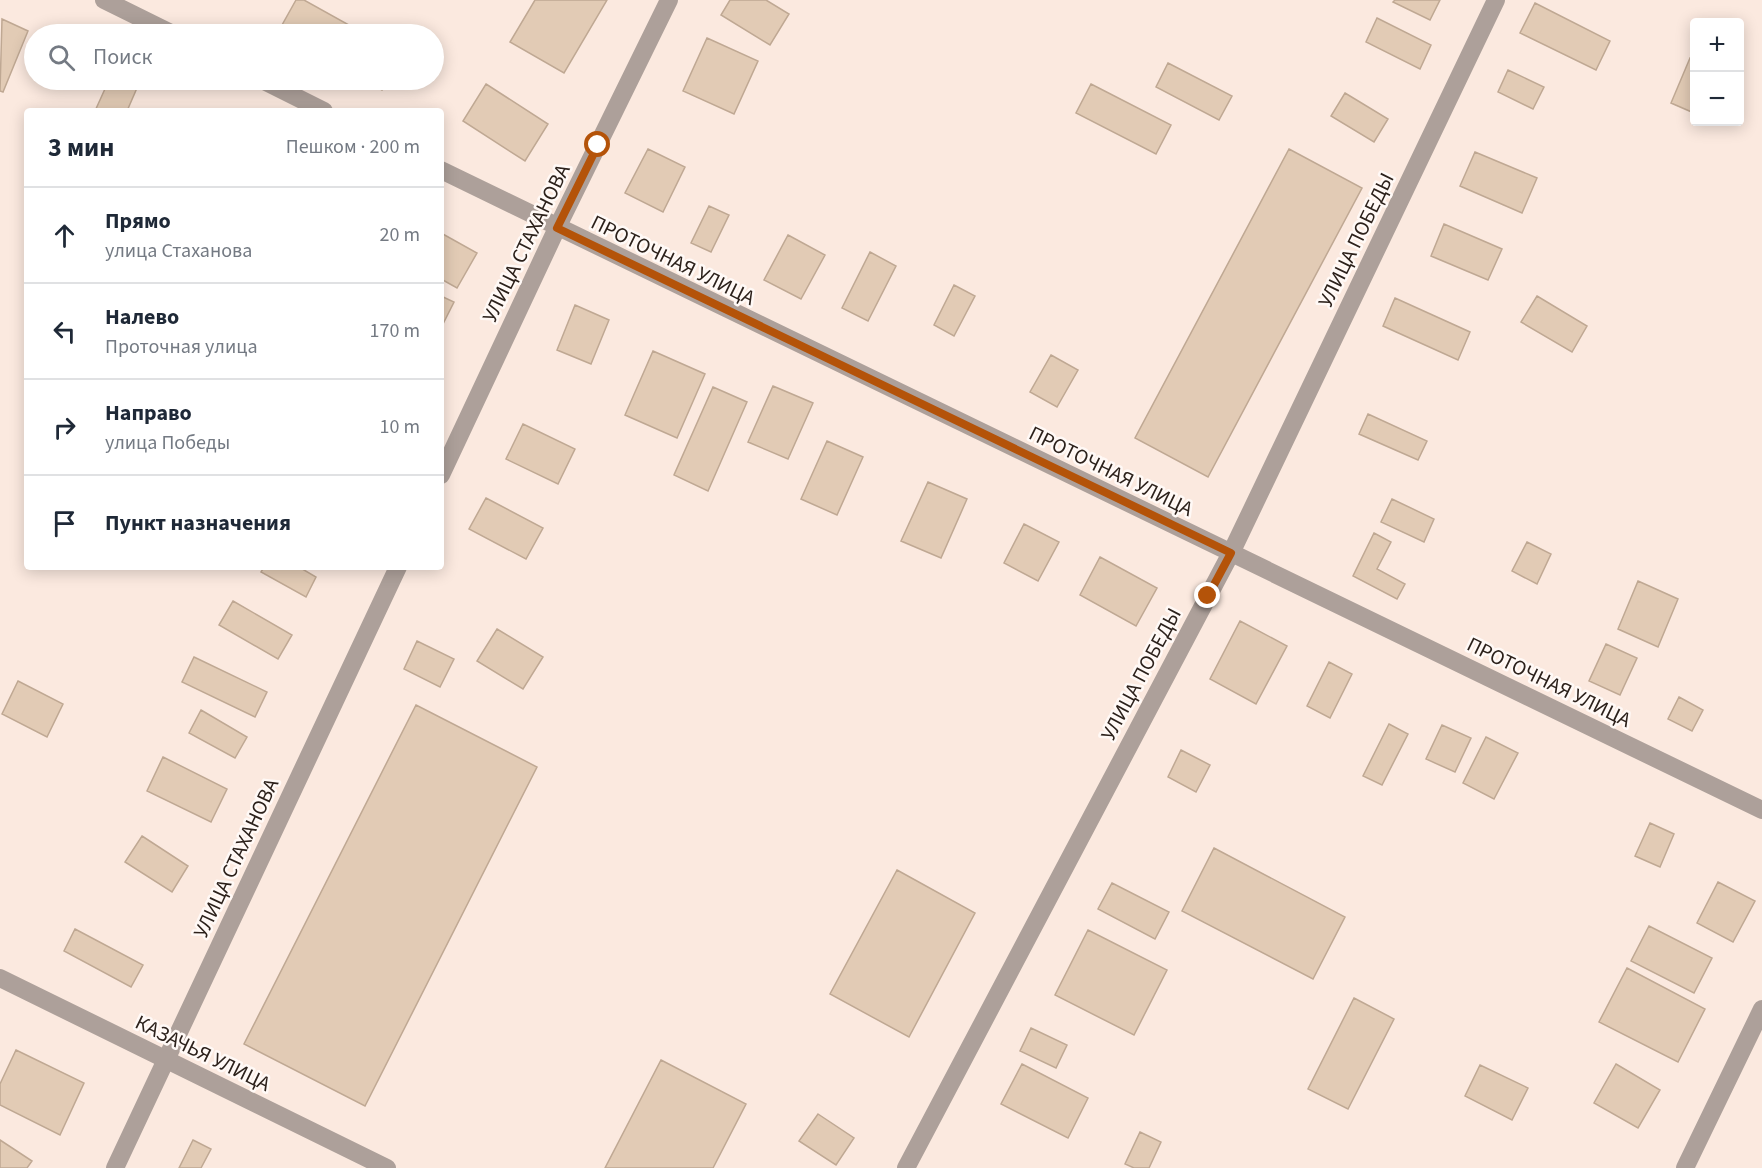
<!DOCTYPE html>
<html lang="ru">
<meta charset="utf-8">
<style>
body{margin:0;font-family:"Source Sans 3",sans-serif;background:#f6f6f7;color:#1f2937}
.controls{position:absolute;right:18px;top:18px;display:grid;overflow:hidden;border-radius:6px;box-shadow:0 3px 15px #0003}
.controls button{width:54px;height:54px;display:grid;place-items:center;padding:0;border:0;border-bottom:2px solid #e0e1e3;background:#fff;color:#1f2937;font:30px sans-serif}
.stop{position:absolute;width:18px;height:18px;margin:-14px;border:4px solid #b45309;border-radius:50%;background:#fff}
.stop.end{background:#b45309;border-color:#fff;box-shadow:0 2px 6px #0008}
.list{margin:0;padding:0;list-style:none}
h2{display:flex;justify-content:space-between;align-items:center;height:78px;margin:0;padding:0 24px;font-size:26px}
h2 small{font-size:20px;font-weight:400;color:#747a83}
.list li{display:grid;grid-template-columns:39px 1fr auto;gap:18px;align-items:center;box-sizing:border-box;height:96px;padding:0 24px;border-top:2px solid #e0e1e3}
.list b{display:block;font-size:22px;white-space:nowrap}
.list p{margin:0;font-size:20px;white-space:nowrap;color:#747a83}
.list em{font-size:20px;font-style:normal;color:#747a83}
.icon{flex:none;width:33px;height:33px;fill:none;stroke:currentColor;stroke-width:2;stroke-linecap:round;stroke-linejoin:round}
.map{position:relative;flex:none;width:1762px;height:1168px;overflow:hidden}
.search{position:absolute;background:#fff;box-shadow:0 3px 15px #0003;left:24px;top:24px;width:420px;height:66px;display:flex;align-items:center;gap:15px;box-sizing:border-box;padding:0 21px;border-radius:33px;color:#747a83;font-size:22px}
.panel{position:absolute;background:#fff;box-shadow:0 3px 15px #0003;left:24px;top:108px;width:420px;height:462px;border-radius:6px}
.map>svg:first-child{display:block}
.building{fill:#e2cbb5;stroke:#bfa893;stroke-width:1.5}
.lines{fill:none;stroke-linecap:round;stroke-linejoin:round}
.minor{stroke:#ada09a;stroke-width:18}
.route{stroke:#b45309;stroke-width:8}
.labels{text-anchor:middle;dominant-baseline:central;stroke-width:5;stroke-linejoin:round;paint-order:stroke}
.street-label{font-size:21px;fill:#2c211b;stroke:#fff9f6}
</style>
<div class="map">
<svg width="1762" height="1168" viewBox="0 0 1762 1168">
<rect width="100%" height="100%" fill="#fbe9df"/>
<!-- building -->
<path class="building" d="M296 0H304L358 30 356 34H277Z
M535 0H607L564 73 510 42Z
M730 0H766L789 14 770 45 721 15Z
M1395 0H1440L1430 20 1393 2Z
M1535 3 1610 41 1596 70 1520 33Z
M1377 18 1431 45 1420 69 1366 42Z
M2 19 28 31 3 92 0 91Z
M379 26 395 34H374Z
M707 38 758 61 734 114 683 91Z
M1690 58 1694 60V113L1671 103Z
M1168 63 1232 96 1219 120 1156 87Z
M1508 70 1544 87 1533 109 1498 92Z
M109 80 140 81 127 111H95Z
M364 80H388L382 90Z
M486 84 548 124 525 161 463 121Z
M1091 84 1171 125 1156 154 1076 113Z
M1345 93 1388 119 1374 142 1331 116Z
M648 149 685 167 663 212 625 193Z
M1289 149 1362 188 1208 477 1135 438Z
M1475 152 1537 178 1522 213 1460 186Z
M709 206 729 215 711 252 691 243Z
M1444 224 1502 249 1488 280 1431 256Z
M441 233 477 253 457 288 441 279Z
M788 235 825 255 801 299 764 280Z
M870 252 896 266 868 321 842 308Z
M954 285 975 296 954 336 934 325Z
M441 296 454 302 441 328Z
M1537 296 1587 326 1572 352 1521 322Z
M1395 298 1470 332 1458 360 1383 326Z
M575 305 609 320 591 364 557 350Z
M653 351 705 374 677 438 625 415Z
M1051 355 1078 370 1057 407 1030 392Z
M773 386 813 403 788 459 748 442Z
M713 387 747 402 708 491 674 475Z
M1368 414 1427 441 1418 460 1359 434Z
M523 424 575 449 558 484 506 459Z
M827 441 863 457 837 515 801 499Z
M928 482 967 499 941 558 901 541Z
M486 498 543 528 526 559 469 529Z
M1392 499 1434 519 1424 542 1381 522Z
M1024 524 1059 542 1038 581 1004 563Z
M1374 533 1391 542 1377 569 1405 584 1397 599 1353 576Z
M1527 542 1551 554 1537 584 1512 571Z
M1100 557 1157 588 1136 626 1080 595Z
M264 567H299L316 577 306 597 261 572Z
M1638 581 1678 599 1658 647 1618 629Z
M233 601 292 635 278 659 219 625Z
M1240 621 1287 646 1256 704 1210 679Z
M497 629 543 657 523 689 477 661Z
M417 641 454 659 440 687 404 669Z
M1606 644 1637 658 1620 695 1589 681Z
M194 657 267 692 255 717 182 682Z
M1329 662 1352 674 1330 718 1307 706Z
M18 681 63 704 47 737 2 714Z
M1679 697 1703 710 1692 731 1668 719Z
M416 705 537 767 365 1106 244 1044Z
M201 710 247 737 235 758 189 733Z
M1389 724 1408 734 1382 785 1363 776Z
M1442 725 1471 738 1455 772 1426 759Z
M1486 737 1518 753 1494 799 1463 783Z
M1181 750 1210 765 1196 792 1168 777Z
M163 757 227 789 211 822 147 791Z
M1650 823 1674 834 1660 867 1635 856Z
M142 836 188 866 172 892 125 862Z
M1214 848 1345 917 1313 979 1182 911Z
M897 870 975 913 909 1037 830 994Z
M1718 882 1755 901 1733 942 1697 923Z
M1112 883 1169 912 1155 939 1098 909Z
M1649 926 1712 958 1694 993 1631 961Z
M75 929 143 965 131 987 64 951Z
M1088 930 1167 970 1134 1035 1055 995Z
M1627 968 1705 1009 1678 1062 1599 1022Z
M1354 998 1394 1019 1348 1109 1308 1089Z
M1031 1028 1067 1045 1056 1068 1020 1051Z
M16 1050 84 1083 60 1135 0 1105V1084Z
M661 1060 746 1104 713 1168H605Z
M1022 1064 1088 1098 1068 1138 1001 1104Z
M1616 1064 1660 1090 1638 1128 1594 1103Z
M1480 1065 1528 1088 1512 1120 1465 1096Z
M818 1114 854 1138 836 1165 799 1141Z
M1140 1132 1161 1142 1149 1168H1134L1125 1164Z
M0 1140 32 1161 27 1168H0Z
M193 1140 211 1149 201 1168H179Z"/>
<g class="lines">
<!-- minor -->
<path class="minor" d="M104 0 173 34
M262 80 324 111
M441 170 1762 810
M441 475 557 228 669 0
M0 978 387 1168
M115 1168 398 567
M906 1168 1231 553 1496 0
M1685 1168 1762 1009"/>
</g>
<g class="lines">
<!-- route -->
<path class="route" d="M598 145 557 228 1231 553 1208 596"/>
</g>
<g class="labels">
<!-- street labels -->
<g class="street-label">
<text transform="translate(1356 240) rotate(-64)">УЛИЦА ПОБЕДЫ</text>
<text transform="translate(526 243) rotate(-64)">УЛИЦА СТАХАНОВА</text>
<text transform="translate(673 260) rotate(26)">ПРОТОЧНАЯ УЛИЦА</text>
<text transform="translate(1111 471) rotate(26)">ПРОТОЧНАЯ УЛИЦА</text>
<text transform="translate(1141 674) rotate(-62)">УЛИЦА ПОБЕДЫ</text>
<text transform="translate(1549 682) rotate(26)">ПРОТОЧНАЯ УЛИЦА</text>
<text transform="translate(236 858) rotate(-65)">УЛИЦА СТАХАНОВА</text>
<text transform="translate(203 1053) rotate(26)">КАЗАЧЬЯ УЛИЦА</text>
</g>
</g>
</svg>
<div class="controls">
<button>+</button>
<button>−</button>
</div>
<div class="stop" style="left:598px;top:145px"></div>
<div class="stop end" style="left:1208px;top:596px"></div>
<div class="search"><svg class="icon" aria-label="search" viewBox="0 0 24 24"><circle cx="10" cy="10" r="6"/><path d="M15 15l6 6"/></svg>Поиск</div>
<section class="panel">
<h2>3 мин<small>Пешком · 200 m</small></h2>
<ul class="list">
<li><svg class="icon" aria-label="ahead" viewBox="0 0 24 24"><path d="M12 20V5M6 11l6-6 6 6"/></svg><div><b>Прямо</b><p>улица Стаханова</p></div><em>20 m</em></li>
<li><svg class="icon" aria-label="left" viewBox="0 0 24 24"><path d="M17 20v-9H6M10 6l-5 5 5 5"/></svg><div><b>Налево</b><p>Проточная улица</p></div><em>170 m</em></li>
<li><svg class="icon" aria-label="right" viewBox="0 0 24 24"><path d="M7 20v-9h11M14 6l5 5-5 5"/></svg><div><b>Направо</b><p>улица Победы</p></div><em>10 m</em></li>
<li><svg class="icon" aria-label="arrive" viewBox="0 0 24 24"><path d="M6 21V4h12l-3 4 3 4H6"/></svg><div><b>Пункт назначения</b></div></li>
</ul>
</section>
</div>
